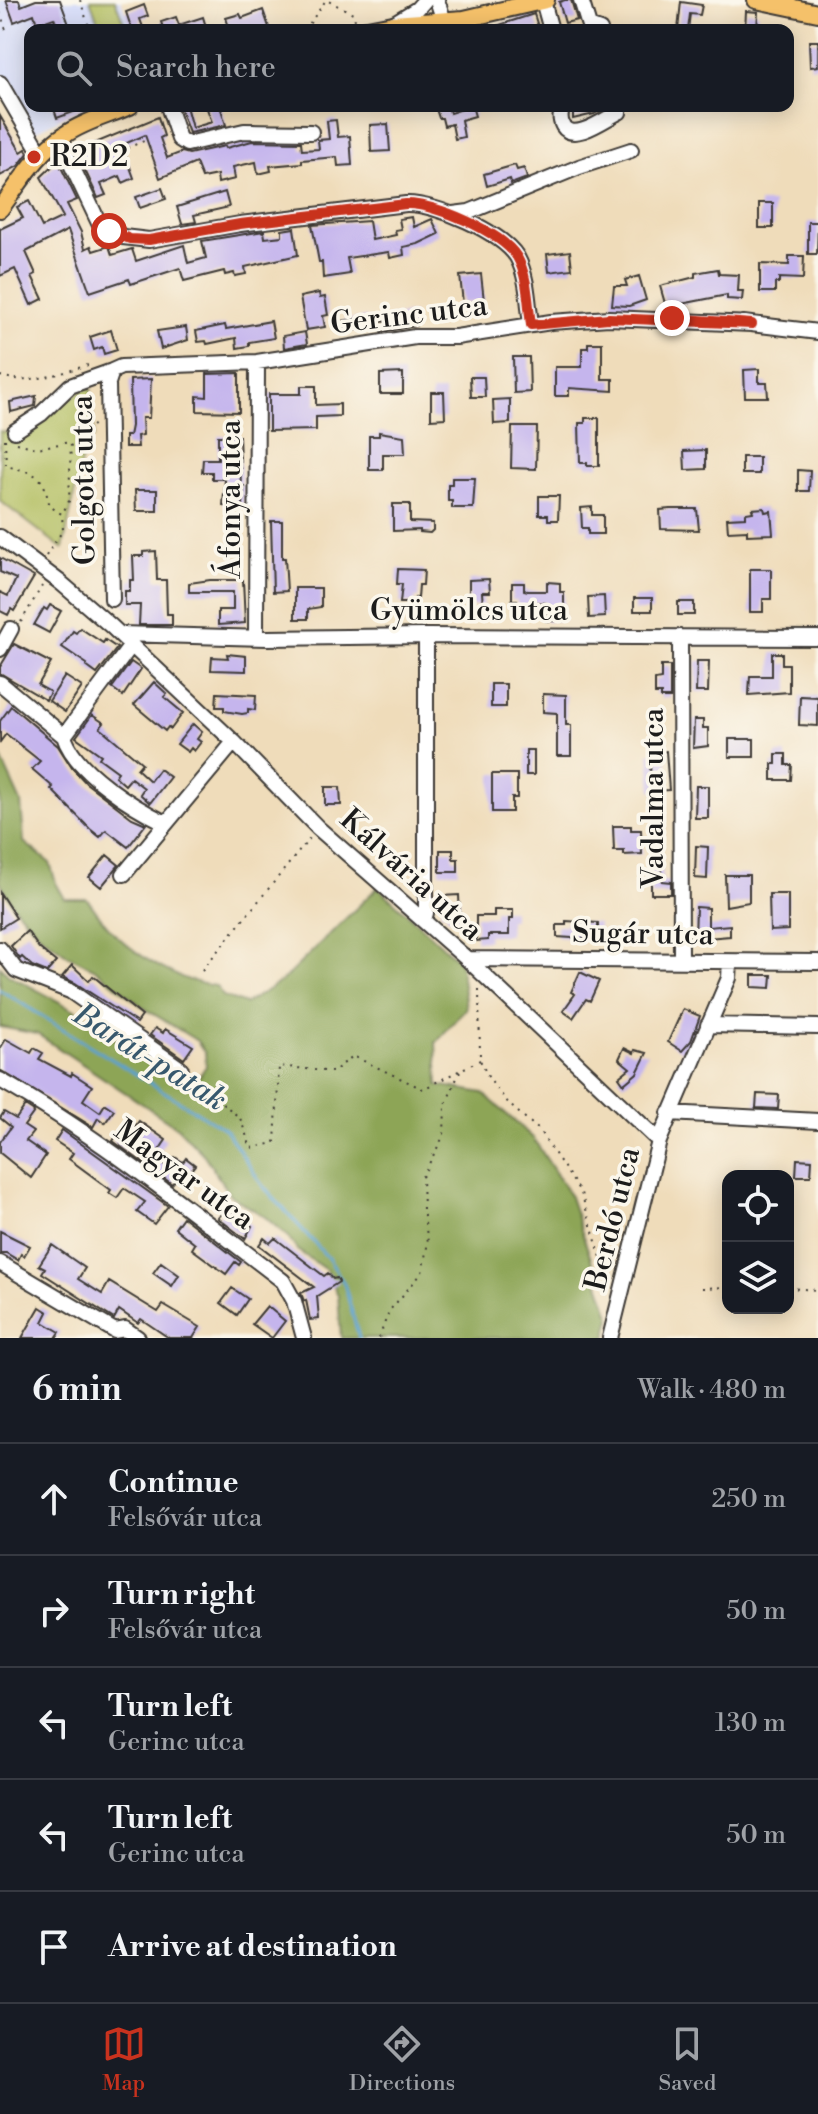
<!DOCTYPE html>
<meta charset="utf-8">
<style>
body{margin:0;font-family:"Libre Bodoni",serif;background:#20242c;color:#f1f3f6}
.controls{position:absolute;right:24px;bottom:24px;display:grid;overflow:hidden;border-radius:16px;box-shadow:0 4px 20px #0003}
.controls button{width:72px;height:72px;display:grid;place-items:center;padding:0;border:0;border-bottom:2px solid #363941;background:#171b24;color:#f1f3f6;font:40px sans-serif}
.stop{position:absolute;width:24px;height:24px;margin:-18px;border:6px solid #c8321e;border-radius:50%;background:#fff}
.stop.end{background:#c8321e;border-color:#fff;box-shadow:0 2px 8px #0008}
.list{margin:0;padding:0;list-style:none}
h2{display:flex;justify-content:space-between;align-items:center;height:104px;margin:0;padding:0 32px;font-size:34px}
h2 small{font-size:26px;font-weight:400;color:#9ea1a6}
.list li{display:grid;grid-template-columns:52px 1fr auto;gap:24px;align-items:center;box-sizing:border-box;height:112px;padding:0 32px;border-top:2px solid #363941}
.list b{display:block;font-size:30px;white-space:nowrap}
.list p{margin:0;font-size:26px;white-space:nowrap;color:#9ea1a6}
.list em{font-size:26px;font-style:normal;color:#9ea1a6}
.icon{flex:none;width:44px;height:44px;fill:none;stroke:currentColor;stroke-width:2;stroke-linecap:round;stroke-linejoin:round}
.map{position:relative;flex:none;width:818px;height:1338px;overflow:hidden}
.search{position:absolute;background:#171b24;box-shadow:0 4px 20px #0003;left:24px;right:24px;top:24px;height:88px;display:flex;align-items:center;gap:20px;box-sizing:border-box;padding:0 28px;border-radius:16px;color:#9ea1a6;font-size:30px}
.sheet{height:664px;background:#171b24}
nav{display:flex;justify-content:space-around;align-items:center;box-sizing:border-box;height:112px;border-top:2px solid #363941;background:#171b24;font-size:22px;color:#9ea1a6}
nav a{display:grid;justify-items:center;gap:4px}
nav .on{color:#c8321e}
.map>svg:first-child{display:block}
.built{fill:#d2d9f9}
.green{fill:#b2be60;stroke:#676d3e;stroke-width:2}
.forest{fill:#8da556;stroke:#546039;stroke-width:2}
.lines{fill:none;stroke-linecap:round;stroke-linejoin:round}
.stream{stroke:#58a1cf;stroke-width:3}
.building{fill:#c5b5ed}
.minor-casing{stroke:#3c3934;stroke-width:18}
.major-casing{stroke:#3c3934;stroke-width:20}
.path{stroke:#3c3934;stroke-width:2;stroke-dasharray:2 6;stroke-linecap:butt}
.minor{stroke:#fff;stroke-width:14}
.major{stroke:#f5c16b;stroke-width:16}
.route{stroke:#c8321e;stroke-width:10}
.poi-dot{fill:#c8321e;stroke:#fbf7ec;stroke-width:3}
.labels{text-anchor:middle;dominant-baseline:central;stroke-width:7;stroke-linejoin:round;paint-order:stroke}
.poi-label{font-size:30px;fill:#1c1c1c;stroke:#fbf7ec;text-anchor:start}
.street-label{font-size:30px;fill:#1c1c1c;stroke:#fbf7ec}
.water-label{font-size:32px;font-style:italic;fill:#37586d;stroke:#fbf7ec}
</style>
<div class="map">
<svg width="818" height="1338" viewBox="0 0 818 1338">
<rect width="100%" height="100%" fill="#fbf7ec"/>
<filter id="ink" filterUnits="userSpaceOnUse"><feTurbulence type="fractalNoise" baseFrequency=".0125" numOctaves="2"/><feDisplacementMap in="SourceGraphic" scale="16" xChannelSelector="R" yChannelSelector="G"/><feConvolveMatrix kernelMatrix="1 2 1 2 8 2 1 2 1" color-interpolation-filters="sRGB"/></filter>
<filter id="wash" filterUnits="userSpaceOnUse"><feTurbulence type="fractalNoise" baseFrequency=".006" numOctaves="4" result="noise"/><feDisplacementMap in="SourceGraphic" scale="32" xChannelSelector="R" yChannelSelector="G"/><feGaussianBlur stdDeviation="1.8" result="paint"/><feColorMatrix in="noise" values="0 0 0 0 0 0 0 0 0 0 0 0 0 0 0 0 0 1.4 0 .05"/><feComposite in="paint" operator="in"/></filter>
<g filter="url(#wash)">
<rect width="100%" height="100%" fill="#efdcba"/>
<!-- built -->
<path class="built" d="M0 0H121L132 30H30V106H83L35 132 0 70Z"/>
<!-- green -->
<path class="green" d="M90 0H115L125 26 113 30H101Z
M91 387 94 437 85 442 63 549 0 501V431L12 434C39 419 63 398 91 387Z"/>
<!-- forest -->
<path class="forest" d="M0 756 21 802 24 842 50 863 56 883 65 899H87C96 910 104 924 115 934 141 959 179 982 216 986L223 996 245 1004 282 981 378 887 460 962 466 1008 436 1042 438 1085 483 1093 533 1138 569 1194 611 1318 606 1338H341L338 1295 326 1270 297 1250 287 1236 265 1217 230 1195 204 1155 177 1127 37 1034 0 1027V966L9 975 99 1023 124 1048 160 1070 192 1081 198 1078 206 1066 205 1053 197 1041 144 1008 94 968 69 956 37 932 14 907 7 895 0 881Z"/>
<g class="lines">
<!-- stream -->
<path class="stream" d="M0 990 226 1130 262 1185 328 1258 344 1283 359 1338"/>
</g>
<g id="blocks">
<!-- building -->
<path class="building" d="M6 0H19L21 6 36 0H60L71 30H59L54 18 37 24 34 14 14 22Z
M565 0H571L577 20 565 23 559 2Z
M681 2 702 5 700 15 690 14 688 30H678Z
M144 5 148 16 140 19 144 30H132L126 12Z
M263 10 270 30H230L226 18 240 14 242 18Z
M746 11 758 12 757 30H745Z
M534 14 539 30H490V28Z
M176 17 179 25 203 17 207 30H164L161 22Z
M809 41H818V66L810 67Z
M53 106H87V107L57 118Z
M179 106H186L192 128 212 122 206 106H220L226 125 189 133Z
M435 106H448L450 113 472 106 475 116 461 120 464 137 455 139 452 124 444 126 442 118H439Z
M580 106H608L594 114 573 119V109Z
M0 116 21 152 26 149 28 153 18 166 0 176Z
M158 117 164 136 160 138 167 158 182 152 189 154 225 146 226 148 252 141 301 142 302 150 319 149 318 140 329 139 327 121 336 120 338 137 350 136 352 165 338 166 337 157 302 160V163L270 166 271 171 258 174 256 162 233 167 235 179 218 183 217 175 202 178 196 163 160 178 145 135 122 145 134 178 123 183 120 176 101 184 106 195 98 198 76 151Z
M388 124 390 151 371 152 370 125Z
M58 161 77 200 67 204 81 232 85 249 91 246 93 251 109 246 112 255 132 249 136 261 184 245 188 263 206 258 202 241 264 231 265 238 282 236V230L294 228 298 255 245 267 246 274 235 276 234 273 225 275 224 271 184 281 180 268 131 284 129 279 90 292 68 230 26 252 36 274 32 276 43 299 31 305 15 269 0 276V229L23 218 17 207 29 201 42 227 63 217 41 177Z
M515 165 517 170 524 168 527 178 511 184 510 179 487 186 484 174Z
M162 188 166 199 140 208 136 197Z
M225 192 229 207 194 215 196 222 182 224 177 207Z
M759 203H773V228H759Z
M412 217 414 227 432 219 439 234 418 244 403 247 404 255 390 258 389 252 347 258 350 274 323 278 322 262H319L312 225 369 221 372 240 396 235 395 230 401 229 399 219Z
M808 222H818L817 254H808Z
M570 251 572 269 549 272 547 254Z
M789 256H804L803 279 779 278V283H775V292H760V264L789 265Z
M718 269 719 274 739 275 738 291H743L742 300 727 299V295L666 307 660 286 695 277V273Z
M481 274 484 301 463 303 460 276Z
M639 276 646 300 629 306 612 305 614 286H627L625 280Z
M319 293 320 298 325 297 328 315 323 316 325 327 306 330 300 297Z
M413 313 416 326 381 332 380 322 390 321 389 317Z
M367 317 369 328 344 332 342 321Z
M271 321 274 338 249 342V346L237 348 236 338 207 344 206 341 198 342 196 331 225 325 226 329Z
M186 327 188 340 161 349 157 331Z
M111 330 117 350 104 354 102 347 94 350 90 337Z
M305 332 307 344 284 348 283 336Z
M588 343H602V379H613V391L569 388V396H555V367H582V348H588Z
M513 357H529L530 392 514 393Z
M759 369V383H767L768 397H745L744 370Z
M239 373V412L197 411V396L207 397V374Z
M403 373V394H380V374Z
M470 377H484L485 397H471Z
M151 379 149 418H142L143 435 137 436 138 447H125V436H129L131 426 130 380Z
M301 386H316V405L340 404V416L316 417V430L269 431V394H301Z
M431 392H444L445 418 431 419Z
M36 396 35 406 11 412 10 402Z
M510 399V423L494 424 493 400Z
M585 418H599V466H587V463H580L579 423H585Z
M512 427H537L536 469 511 468Z
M379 432 404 436 405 454H383V470H369V436H379Z
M218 436H239L241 486H244L243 507 223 506 225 479H212V472H202L203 459H218Z
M706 450V469L685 470 684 451Z
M742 457H759V474H742Z
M798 470 810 471 809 491H798Z
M452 478H475L473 508H452V501H448V484H452Z
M135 490H157V511H136Z
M539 496H559L558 520H548V515H539Z
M393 504H410V522L433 523V530L430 533 420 532V530L393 531Z
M592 507V515H603V534H588V528H582L581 508Z
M764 508 765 512 771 511 773 534 747 535V530L728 531 727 518 746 517V513L753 512 752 509Z
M670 509H697L699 530 661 529 660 510Z
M271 521H282V558H285L287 591 273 592Z
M156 551 157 580H166L167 614H172V625H139L140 605H125V591H130V580H134L133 556H143V552Z
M0 558 34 577 14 611 11 609 8 615 0 611V592L8 596 16 579 0 572Z
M398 569 424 570 423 585H419L418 598H415V603H400L402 584H397Z
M750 569H771V599H763V612H750Z
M489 579 490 592H482L483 606H469V580Z
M210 580H243L245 623 218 625V610H233V592H189V583Z
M547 582 560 583V592H564V621H546V603L528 602V613H517V600H512V583H524V590L528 591H547Z
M295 588H321V607L308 609V619H295Z
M604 596 605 617 589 618 588 597Z
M634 598H652V611H634Z
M678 602H694V615H678Z
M50 605 61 611 49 633 34 625 44 608 47 610Z
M80 628 103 643 105 640 117 648 97 674 86 666 87 664 62 647 73 631 76 633Z
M14 644 51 663 38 685 50 692 46 700 0 673V667Z
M772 653H782V664H789V692L749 695 750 676H772Z
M227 654 246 656V671L211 670 212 657 228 658Z
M697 661H709L708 692H696Z
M131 662 141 669 123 696 112 688Z
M661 666H670V698H661V694H655V680L661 679Z
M65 676 82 687 65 712 49 701Z
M154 682 167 694 164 697 183 713 171 729 168 727 165 731 134 705Z
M491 684H506V707H491Z
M217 693 256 695 255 710 248 709V713L242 714 224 711V707H216Z
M543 694 566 695V725H571V756H557V713L543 712Z
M800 696 818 697V726L799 725Z
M11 706 58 746 72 768 86 783 132 818 146 824 128 847 106 830 100 837 90 829 51 789 53 787 32 769 40 761 6 734 0 742V721Z
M92 715 104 723 100 728 104 731 142 763 137 769 150 781 159 769 170 777 150 803 140 794 144 788 131 778 125 785 115 776 118 772 99 758 101 755 76 737Z
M694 720H703V728H708V746L693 748Z
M193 724 202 732 197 739 201 742 194 751 191 748 188 752 177 744Z
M729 739H754V757H729Z
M526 750H534V775H526Z
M666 751 669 790 652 791 649 753Z
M776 754H786V765H792L791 780H772V764H776Z
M492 774H517V798H512V812H492Z
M696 786H708V818H695Z
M325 787H340L341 805H325Z
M613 826H631V830H641L642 854 624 855V851H614Z
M696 846 708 847 707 879 695 878Z
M440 850H453V859H458V872H440Z
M107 855 119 865 101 887 89 877Z
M651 867H662V881L671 882V894H651Z
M725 875H749V902L726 906Z
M0 893 16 918 0 928Z
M769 894H788V930L770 931Z
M459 895 460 918H447V913H441V896Z
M696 907 708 908V927L730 925V936L695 939Z
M494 910H513V919H509V935H488V940L476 941V916H494Z
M566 921 598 923V936H588V939L557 937V925H566Z
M27 931 39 948 56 962 47 972 32 966 22 957 20 959 11 946Z
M72 965 89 981 93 976 142 1016 137 1023 75 983 62 977Z
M580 972 599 981 590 1001 586 999 573 1018 563 1011 575 994 571 992Z
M752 975H772L771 988 752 987Z
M683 1009 700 1016 691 1041 682 1051 668 1042Z
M155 1028 163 1033 165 1029 193 1046 184 1059 150 1035Z
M6 1039 31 1053 34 1048 43 1053 39 1059 71 1076 72 1073 92 1086 83 1100 100 1112 105 1104 114 1110 105 1123 98 1118 93 1127 0 1070V1049Z
M624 1048 634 1053 635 1050 647 1053 637 1073 624 1084 619 1077 630 1068 619 1059Z
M757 1094 779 1095 778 1109 756 1108Z
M25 1106 34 1112 24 1126 33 1132 26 1141 46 1155 31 1178 0 1153V1142L11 1127 0 1118 4 1112 16 1119Z
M139 1121 166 1140 154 1158 168 1167 175 1157 183 1162 186 1158 195 1165 184 1179 179 1176 172 1184 113 1141 121 1129 129 1135Z
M62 1130 168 1206 154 1224 137 1212 145 1202 124 1188 117 1198 109 1193 111 1190 69 1159 73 1153 55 1141Z
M797 1159 812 1160 811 1176H796Z
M227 1207 252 1226 245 1239 218 1218Z
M183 1217 241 1262 239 1265 235 1262 226 1274 192 1249 195 1244 175 1228Z
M0 1231 30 1246 24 1256 21 1254 18 1260 6 1253H0Z
M264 1238 270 1243 275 1238 324 1276 328 1273 333 1279 337 1278 339 1282 317 1296 319 1319 310 1320 306 1300 304 1301 301 1293 314 1287 259 1245Z
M52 1245 85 1268 78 1279 102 1294 109 1282 158 1312 163 1305 200 1327 193 1338H169L141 1319 138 1323 119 1310 114 1319 42 1273 45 1268 39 1265Z
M161 1262 179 1275 172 1286 153 1273Z
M232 1288 248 1299 237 1315 221 1303Z
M267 1306 285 1321 272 1338 252 1324Z
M40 1307 48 1312 43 1322 60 1332 56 1338H22Z"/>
</g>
</g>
<g filter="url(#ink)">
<use href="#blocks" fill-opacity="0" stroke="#3c3934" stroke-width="2"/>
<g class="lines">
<defs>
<path id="minor" d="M437 0 444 21
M581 0 589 26 600 30
M543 1 551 30
M394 23 417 9 425 0
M0 83 42 155
M168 106 179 139 187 144 244 131 311 132
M563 106C560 113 559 119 563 126 574 143 606 118 619 112L618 106
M59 139 99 223 123 237 149 240 240 224 406 204C435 203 502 232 517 257 528 277 528 303 531 325
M453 214 469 212 579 167 631 150
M743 323 818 332
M15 431 41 414 70 386 112 371
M0 537 61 583 111 626 234 742 318 828 467 959 659 1141
M112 599 108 383 112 371 121 367 257 362 415 337H456L551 322 609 318 752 324
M120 634 268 638 426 636 818 638
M256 637 257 362
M680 637 681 959
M0 649 11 629
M0 683 64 736C74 771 135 808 166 823
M64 736 130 647
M124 874 234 742
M424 920 426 913V636
M0 949 16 970 70 991 181 1069
M467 959 818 962
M708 1025 818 1027
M0 1080C100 1137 191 1211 283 1281L294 1301 304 1338
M669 1113 818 1121
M0 1263 115 1331 125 1329 138 1338
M610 1338 659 1141 729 978 730 962"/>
<path id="major" d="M756 0 818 13
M362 30 393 24 464 19 546 0
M0 209C20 183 37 152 66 134 85 121 109 115 130 106"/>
</defs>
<!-- minor casing -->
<use href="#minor" class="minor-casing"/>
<!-- major casing -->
<use href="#major" class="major-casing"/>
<!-- path -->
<path class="path" d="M80 0 90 30
M0 12 6 30
M305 30 326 0 353 13 355 20
M127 148 144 141
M0 376C32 385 57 374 88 365
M5 439 6 466C17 469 35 471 42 482 51 496 42 504 62 514L69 501 71 441 85 434 95 423
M17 443 37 448 70 442
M46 556 63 530 62 515
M21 622 42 586
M202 970 310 838
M479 989 480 1060 489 1079 510 1105 539 1130 581 1193 609 1283
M192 1077 240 1118 251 1148 275 1143 279 1066 333 1072 353 1056 423 1089 480 1060
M702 1288 728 1287
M788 1288 818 1290
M379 1338 389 1311 422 1273 428 1242 423 1210 422 1177 444 1135 445 1106 460 1071"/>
<!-- minor -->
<use href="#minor" class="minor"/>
<!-- major -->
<use href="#major" class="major"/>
</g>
</g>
<g class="lines" filter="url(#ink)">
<!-- route -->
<path class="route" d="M109 231 130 239 149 240 240 224 406 204C434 203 502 232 517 257 528 276 528 303 531 325L609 318 752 324 672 318"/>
</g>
<!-- markers -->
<circle class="poi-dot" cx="34" cy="157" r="8"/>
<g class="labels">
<!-- poi labels -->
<g class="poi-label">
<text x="50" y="157">R2D2</text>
</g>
<!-- street labels -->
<g class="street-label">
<text transform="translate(409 315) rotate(-7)">Gerinc utca</text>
<text transform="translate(84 480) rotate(-91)">Golgota utca</text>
<text transform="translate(231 499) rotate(-90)">Áfonya utca</text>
<text x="469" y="611">Gyümölcs utca</text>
<text transform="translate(654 798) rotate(-90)">Vadalma utca</text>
<text transform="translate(411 875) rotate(42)">Kálvária utca</text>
<text transform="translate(643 934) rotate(1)">Sugár utca</text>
<text transform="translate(184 1175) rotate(36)">Magyar utca</text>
<text transform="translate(613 1219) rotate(-76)">Berdó utca</text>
</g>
<!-- water labels -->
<g class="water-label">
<text transform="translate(150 1057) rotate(32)">Barát-patak</text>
</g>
</g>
</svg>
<div class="controls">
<button><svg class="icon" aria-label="locate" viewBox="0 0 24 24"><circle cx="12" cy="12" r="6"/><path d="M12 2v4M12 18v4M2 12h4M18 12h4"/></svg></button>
<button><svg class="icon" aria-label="layers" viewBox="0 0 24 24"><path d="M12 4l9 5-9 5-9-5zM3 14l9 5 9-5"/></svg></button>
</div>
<div class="stop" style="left:109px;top:231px"></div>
<div class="stop end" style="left:672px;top:318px"></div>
<div class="search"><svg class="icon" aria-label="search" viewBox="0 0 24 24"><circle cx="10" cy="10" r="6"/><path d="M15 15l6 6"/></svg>Search here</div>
</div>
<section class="sheet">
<h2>6 min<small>Walk · 480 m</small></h2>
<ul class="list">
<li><svg class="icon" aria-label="ahead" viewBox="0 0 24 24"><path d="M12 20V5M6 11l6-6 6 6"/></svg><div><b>Continue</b><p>Felsővár utca</p></div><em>250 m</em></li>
<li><svg class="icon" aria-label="right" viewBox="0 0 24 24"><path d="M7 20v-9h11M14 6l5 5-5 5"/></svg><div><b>Turn right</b><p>Felsővár utca</p></div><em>50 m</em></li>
<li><svg class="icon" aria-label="left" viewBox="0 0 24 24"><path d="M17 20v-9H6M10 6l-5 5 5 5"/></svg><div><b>Turn left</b><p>Gerinc utca</p></div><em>130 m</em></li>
<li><svg class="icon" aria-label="left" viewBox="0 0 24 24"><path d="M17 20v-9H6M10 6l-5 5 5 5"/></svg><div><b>Turn left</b><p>Gerinc utca</p></div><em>50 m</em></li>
<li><svg class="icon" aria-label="arrive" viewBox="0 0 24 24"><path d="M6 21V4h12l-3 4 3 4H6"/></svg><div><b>Arrive at destination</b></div></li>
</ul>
</section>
<nav>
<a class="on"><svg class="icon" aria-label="map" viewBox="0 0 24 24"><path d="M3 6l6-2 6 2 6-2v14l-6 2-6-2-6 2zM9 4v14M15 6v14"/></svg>Map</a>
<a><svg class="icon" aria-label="directions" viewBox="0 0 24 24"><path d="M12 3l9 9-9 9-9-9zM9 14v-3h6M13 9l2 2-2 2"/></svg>Directions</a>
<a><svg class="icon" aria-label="saved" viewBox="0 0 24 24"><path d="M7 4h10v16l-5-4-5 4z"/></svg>Saved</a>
</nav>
